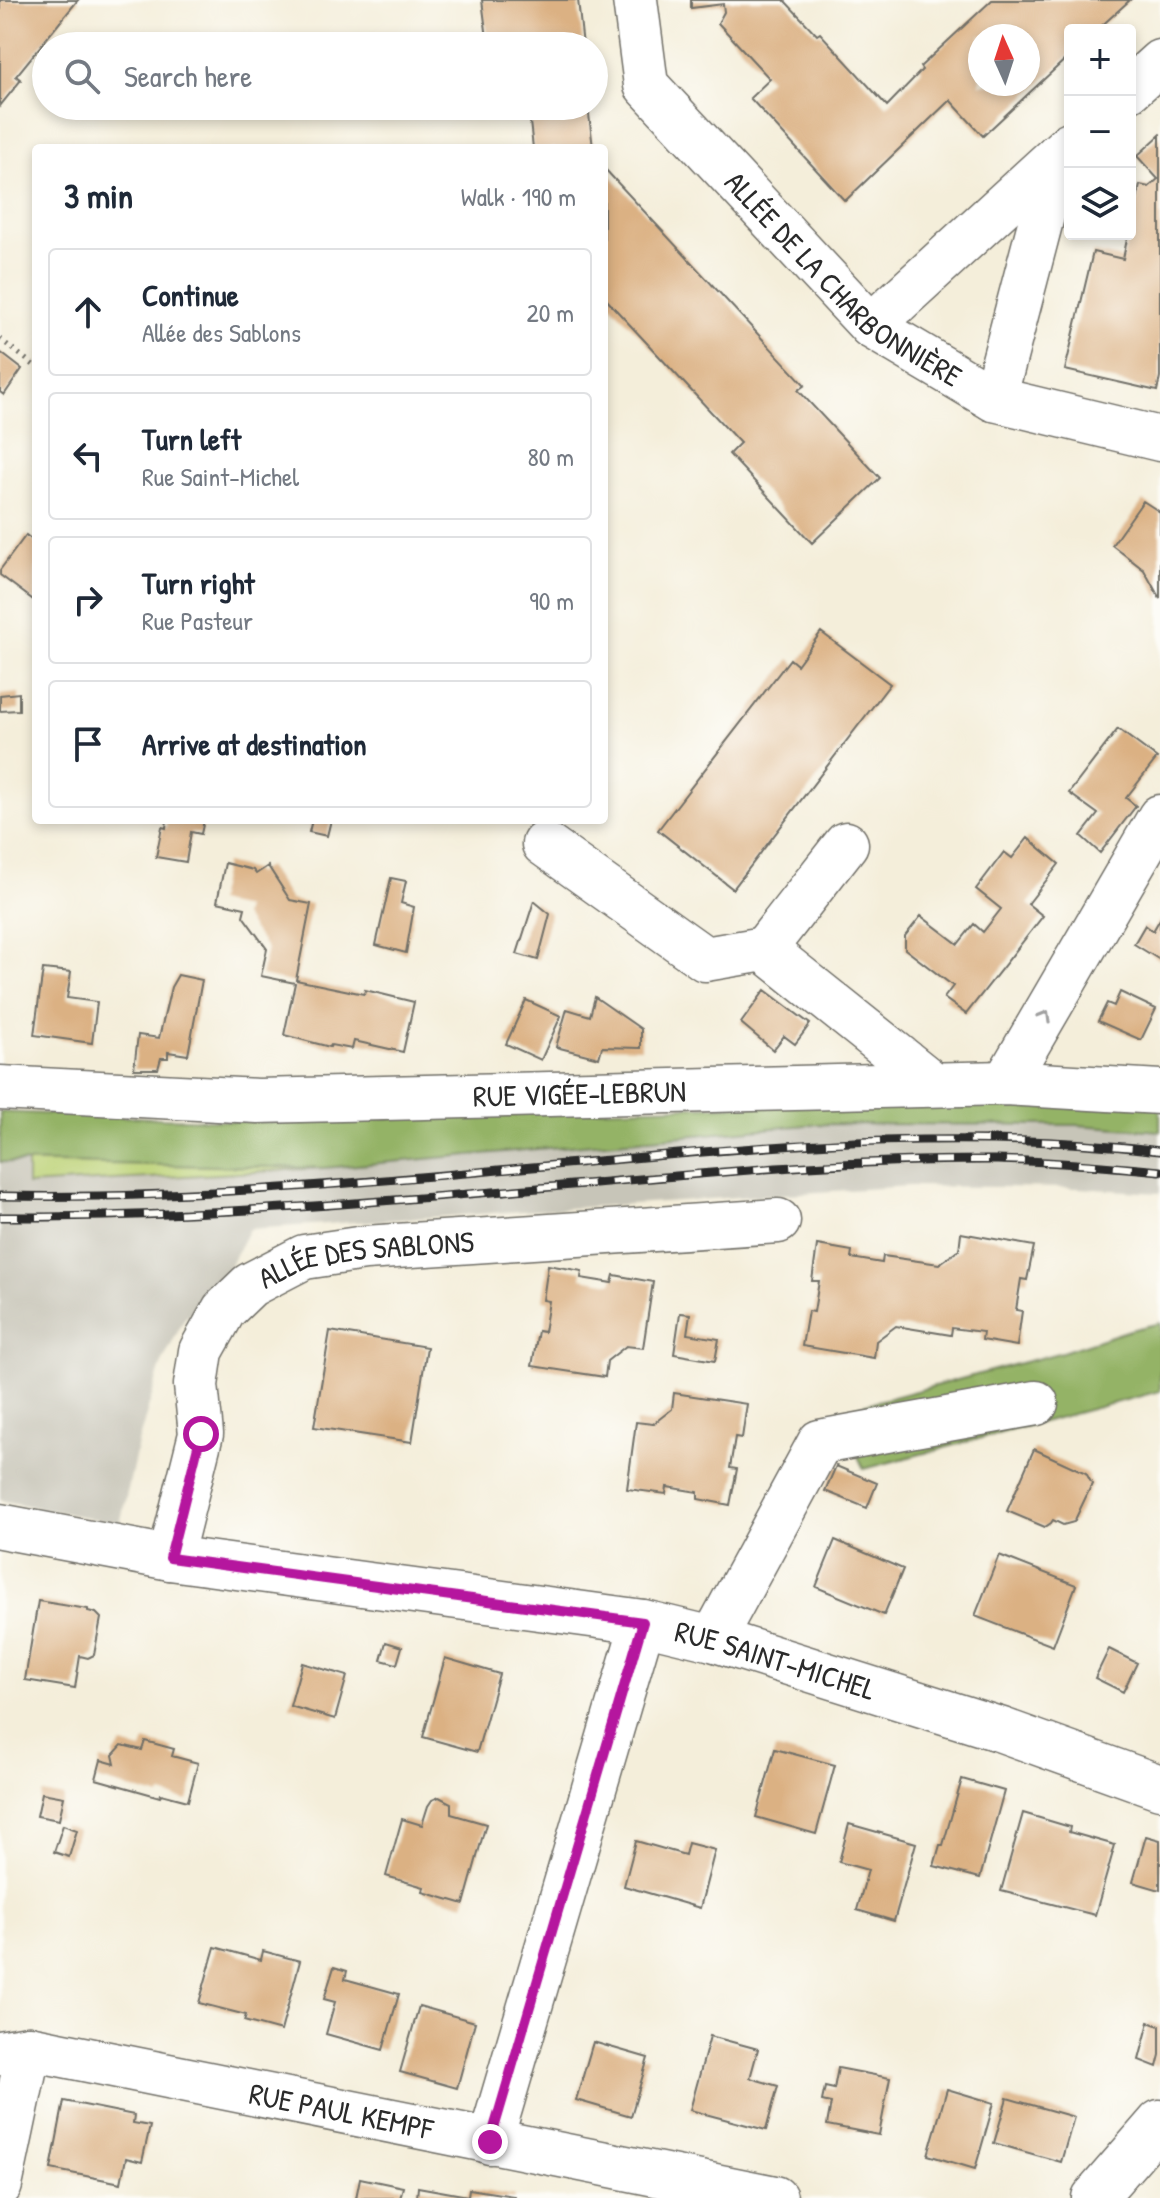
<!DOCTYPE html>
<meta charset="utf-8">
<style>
body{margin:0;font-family:"Patrick Hand",sans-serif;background:#f6f6f7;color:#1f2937}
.controls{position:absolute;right:24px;top:24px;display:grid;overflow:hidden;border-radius:8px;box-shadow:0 4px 12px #0003}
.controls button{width:72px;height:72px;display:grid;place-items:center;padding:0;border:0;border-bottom:2px solid #e0e1e3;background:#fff;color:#1f2937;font:40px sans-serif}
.compass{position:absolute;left:968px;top:24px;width:72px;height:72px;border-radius:50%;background:#fff;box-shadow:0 4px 12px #0003;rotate:357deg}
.stop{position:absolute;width:24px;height:24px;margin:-18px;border:6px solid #b5179e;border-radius:50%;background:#fff}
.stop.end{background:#b5179e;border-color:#fff;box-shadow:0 2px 8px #0008}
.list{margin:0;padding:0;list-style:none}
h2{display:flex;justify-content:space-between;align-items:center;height:104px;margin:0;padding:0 32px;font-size:34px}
h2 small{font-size:26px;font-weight:400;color:#747a83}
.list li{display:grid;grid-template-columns:52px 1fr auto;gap:24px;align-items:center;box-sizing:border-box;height:128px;margin:0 16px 16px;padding:0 16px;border:2px solid #e0e1e3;border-radius:8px}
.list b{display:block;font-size:30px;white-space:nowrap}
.list p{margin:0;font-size:26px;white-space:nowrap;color:#747a83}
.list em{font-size:26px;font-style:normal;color:#747a83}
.icon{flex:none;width:44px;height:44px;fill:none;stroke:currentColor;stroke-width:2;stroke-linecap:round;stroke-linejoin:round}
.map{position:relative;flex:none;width:1160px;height:2198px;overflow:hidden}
.search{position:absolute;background:#fff;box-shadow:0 4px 12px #0003;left:32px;top:32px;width:576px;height:88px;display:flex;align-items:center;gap:20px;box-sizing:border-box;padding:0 28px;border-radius:44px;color:#747a83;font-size:30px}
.panel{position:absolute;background:#fff;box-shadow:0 4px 12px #0003;left:32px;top:144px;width:576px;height:680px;border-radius:8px}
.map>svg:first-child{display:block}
.industrial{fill:#c7c5b8}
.green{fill:#bbd175;stroke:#737e50;stroke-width:2}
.forest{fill:#94b366;stroke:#606f48;stroke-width:2}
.building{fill:#dbb183;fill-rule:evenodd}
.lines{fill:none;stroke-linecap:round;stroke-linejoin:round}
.minor-casing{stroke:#716f68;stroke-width:47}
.path{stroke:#716f68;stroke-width:5;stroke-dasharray:2 6;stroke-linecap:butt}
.minor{stroke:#fff;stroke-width:44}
.rail-casing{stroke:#2b2b2b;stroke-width:9}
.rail{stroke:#fdfcf7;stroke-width:6;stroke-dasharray:18;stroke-linecap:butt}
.oneway{stroke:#a0a0a0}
.route{stroke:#b5179e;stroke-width:10}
.labels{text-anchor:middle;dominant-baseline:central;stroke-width:6;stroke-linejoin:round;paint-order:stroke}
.street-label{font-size:30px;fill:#2b2b2b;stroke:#fdfcf7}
</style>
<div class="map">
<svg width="1160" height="2198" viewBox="0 0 1160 2198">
<rect width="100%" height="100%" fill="#fdfcf7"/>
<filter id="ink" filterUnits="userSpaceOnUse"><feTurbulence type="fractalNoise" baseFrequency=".0125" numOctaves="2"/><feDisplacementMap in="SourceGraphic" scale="16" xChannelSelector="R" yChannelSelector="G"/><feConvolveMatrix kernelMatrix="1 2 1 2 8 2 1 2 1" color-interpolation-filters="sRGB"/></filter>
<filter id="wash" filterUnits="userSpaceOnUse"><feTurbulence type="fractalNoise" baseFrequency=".006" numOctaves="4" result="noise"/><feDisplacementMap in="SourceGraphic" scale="32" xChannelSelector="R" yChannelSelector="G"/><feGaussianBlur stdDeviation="1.8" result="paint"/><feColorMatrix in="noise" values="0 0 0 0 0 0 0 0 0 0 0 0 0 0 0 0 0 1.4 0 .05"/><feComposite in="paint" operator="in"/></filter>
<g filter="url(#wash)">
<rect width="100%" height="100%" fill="#f4eeda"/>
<!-- industrial -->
<path class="industrial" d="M0 1112 290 1123 1160 1116V1193L1078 1188 909 1186 249 1229 220 1284 184 1319 161 1365 139 1439 120 1524 0 1500Z"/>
<!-- green -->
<path class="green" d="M27 1162 324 1168 27 1185Z"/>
<!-- forest -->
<path class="forest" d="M818 1103 1160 1104V1131L1077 1125 819 1124 324 1168 0 1162V1112L290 1123 479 1113Z
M1160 1323V1391L864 1469 837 1412 1062 1352 1130 1330Z"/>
<g id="blocks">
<!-- building -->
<path class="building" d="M0 0H78L16 76 21 80 0 106Z
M482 0H578L583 46H488Z
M691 0H784L817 35 820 33 887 106 922 70 920 67 992 0H1130L1097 30H1070V55L983 136 950 100 845 201 750 98 770 79 718 23 724 12 723 4 691 8ZM980 36H1028V84H980Z
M495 106H588L593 148H533L529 113 496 117Z
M1160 135V377L1157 391 1065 370 1093 252 1123 259 1128 234H1130L1140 185 1149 187 1158 179 1137 156Z
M604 168 805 385 798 390 880 478 812 543 729 454 740 443 604 297Z
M0 352 22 369 4 395 0 392Z
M1143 501 1160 512V599L1144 570 1112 545Z
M26 535 36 543V602L0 575V570Z
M821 632 890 684 733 889 658 830 790 659 797 665Z
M19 693V710L0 711V695Z
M1118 729 1157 758 1126 798 1136 806 1100 853 1081 836 1098 814 1069 793Z
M167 820H204L201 834 191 832 186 862 156 857 162 827 166 828Z
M312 820H331L327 836 309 832Z
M1028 838 1059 864 1028 904 1043 916 966 1014 944 998 953 986 905 949V936L921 916 958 944 974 924 983 932 1001 909 976 889 1004 852 1012 858Z
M225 863 253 870 256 874 268 866 290 900 311 904 296 980 364 994 365 990 414 1002 403 1052 354 1041 352 1049 331 1045 330 1047 284 1035 295 983 261 976 267 949 243 916 245 908 217 902Z
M391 878 406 881 401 903 414 907 406 953 376 945Z
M534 901 550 914 538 960 517 954Z
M1160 919V960L1134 944 1145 925 1153 931Z
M43 969 71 972 67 998 97 1002 92 1043 34 1035Z
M178 975 202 980 188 1055 168 1052V1058H161L158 1069H134L138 1035 159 1038 171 987Z
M765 990 810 1024 795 1044 784 1036 773 1050 741 1023Z
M1120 992 1156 1009 1141 1040 1098 1021 1107 1003 1114 1006Z
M595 997 641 1029V1048L602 1047 599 1058 556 1047 567 1009 590 1016Z
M526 1000 561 1016 541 1060 506 1044Z
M961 1233 1034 1246 1027 1280 1021 1279 1016 1310 1022 1311 1017 1346 982 1340 983 1332 952 1328 951 1335 896 1326 876 1341 874 1358 802 1346 808 1311 814 1312 819 1281H812L817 1245 852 1251 851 1258 882 1263 883 1256 939 1264 959 1250Z
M548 1265 582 1271 581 1278 612 1283 614 1275 653 1282 643 1348 626 1346 607 1361 605 1377 532 1366 538 1331 544 1332 549 1301 543 1300Z
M680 1313 690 1314 687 1334 719 1339 715 1361 674 1354Z
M330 1331 427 1347 412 1442 314 1427Z
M674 1393 747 1404 742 1438 735 1437 730 1468 737 1469 730 1505 698 1499V1492L667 1487 666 1494 627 1489 636 1422 653 1424 672 1409Z
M1034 1449 1086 1473 1092 1484 1074 1522 1063 1525 1053 1520 1051 1523 1045 1527 1007 1511Z
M836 1466 877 1483 867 1508 825 1491Z
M835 1540 903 1569 884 1615 816 1587Z
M999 1555 1076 1585 1053 1646 975 1616Z
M38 1601 88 1609V1611L96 1613 101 1618 94 1655 88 1658 80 1656 75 1688 25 1680Z
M386 1642 402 1647 397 1664 381 1660Z
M1109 1649 1137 1663 1123 1692 1095 1678Z
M445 1658 499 1674 477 1752 423 1737Z
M302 1663 347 1676 335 1719 290 1706Z
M145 1741 174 1749 172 1756 198 1763 188 1801 161 1794 160 1797 96 1779 101 1760 115 1764 113 1755 122 1745 142 1750Z
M775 1749 835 1765 816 1834 756 1817Z
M962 1779 1004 1791 980 1878 934 1866 940 1845H943Z
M42 1793 64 1797 59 1820 37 1816Z
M439 1797 451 1803V1814L486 1824 464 1904 423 1892 424 1887 386 1876 402 1819 422 1825 428 1806 432 1800Z
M1023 1813 1070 1827 1069 1832 1115 1845 1095 1915 1001 1891Z
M849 1824 916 1843 894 1921 857 1910 868 1870 839 1862Z
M63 1825 77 1830 69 1857 54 1852Z
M1146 1836 1160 1840V1890L1133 1882Z
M636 1841 685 1855 688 1843 715 1850 700 1908 624 1886Z
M215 1947 261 1960 263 1951 300 1961 281 2031 244 2021 246 2015 199 2003Z
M334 1967 347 1971 345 1979 399 1994 383 2050 326 2034 335 2002 324 1999Z
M419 2006 475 2022 457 2088 400 2072Z
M1149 2022 1160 2026V2055L1157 2067 1139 2060Z
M710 2036 758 2049 750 2078 778 2086 766 2130 690 2110Z
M593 2042 648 2058 631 2116 576 2100Z
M838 2068 890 2078 879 2135 827 2125 831 2103 822 2101 825 2087 834 2089Z
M947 2089 994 2103 975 2169 928 2155Z
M1007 2098 1074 2117 1061 2162 994 2143Z
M64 2101 134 2115 133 2123 150 2126 142 2162 126 2158 121 2183 51 2169Z
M360 2178 403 2187 400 2198H356Z
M418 2187 468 2196 469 2189 514 2196V2198H417Z"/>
</g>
</g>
<g filter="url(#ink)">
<use href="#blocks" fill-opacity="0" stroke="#716f68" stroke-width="2"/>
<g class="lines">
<defs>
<g id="minor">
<path id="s1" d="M635 0 646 85 871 326 994 399 1160 439"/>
<path d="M1130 89 1160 62"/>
<path d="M871 326 1070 144"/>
<path d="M994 399 1058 155"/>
<path d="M544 844 705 959 764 949 933 1084"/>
<path d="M764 949 846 844"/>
<path d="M1005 1083 1160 817"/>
<path id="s2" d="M0 1088 258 1101 1005 1083 1160 1092"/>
<path id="s3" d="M0 1526 170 1558 643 1622 713 1639 1002 1730 1160 1787"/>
<path id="s4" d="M170 1558 201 1434 196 1385 201 1351 224 1310 250 1285 304 1257 365 1248 778 1221"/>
<path d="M713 1639 820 1442 1036 1403"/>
<path id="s5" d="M0 2053 29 2048 775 2198"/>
<path d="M490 2142 643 1622"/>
<path d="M0 2185 29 2048"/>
<path d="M1094 2198 1160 2122"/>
</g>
</defs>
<!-- minor casing -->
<use href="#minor" class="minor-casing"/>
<!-- path -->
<path class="path" d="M0 339 36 367"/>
<!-- minor -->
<use href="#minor" class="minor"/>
<defs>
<path id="rail" d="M0 1196C204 1200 408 1178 610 1160 793 1143 977 1129 1160 1151
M0 1217C184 1218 367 1203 550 1187 698 1174 848 1159 997 1160 1051 1161 1106 1166 1160 1171"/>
</defs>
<!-- rail casing -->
<use href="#rail" class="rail-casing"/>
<!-- rail -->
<use href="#rail" class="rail"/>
</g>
<!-- one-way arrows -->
<defs><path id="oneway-chevron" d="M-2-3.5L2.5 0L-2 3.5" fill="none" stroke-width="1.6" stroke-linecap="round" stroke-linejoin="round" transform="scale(2)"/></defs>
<use class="oneway" href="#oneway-chevron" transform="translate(1045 1016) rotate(-60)"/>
</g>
<g class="lines" filter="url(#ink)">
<!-- route -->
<path class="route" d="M201 1434 170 1558 643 1622 490 2142"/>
</g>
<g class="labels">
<!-- street labels -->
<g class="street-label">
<text stroke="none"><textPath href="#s1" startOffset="364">ALLÉE DE LA CHARBONNIÈRE</textPath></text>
<text stroke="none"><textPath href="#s2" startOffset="580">RUE VIGÉE-LEBRUN</textPath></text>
<text stroke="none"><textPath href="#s4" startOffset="416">ALLÉE DES SABLONS</textPath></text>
<text stroke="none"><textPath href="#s3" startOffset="788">RUE SAINT-MICHEL</textPath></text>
<text stroke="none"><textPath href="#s5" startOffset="348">RUE PAUL KEMPF</textPath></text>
</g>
</g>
</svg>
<div class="controls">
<button>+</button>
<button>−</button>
<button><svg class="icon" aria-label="layers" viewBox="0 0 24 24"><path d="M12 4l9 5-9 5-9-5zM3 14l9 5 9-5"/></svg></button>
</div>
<svg class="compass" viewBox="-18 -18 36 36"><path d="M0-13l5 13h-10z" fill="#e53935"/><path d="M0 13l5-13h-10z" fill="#747a83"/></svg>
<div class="stop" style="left:201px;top:1434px"></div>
<div class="stop end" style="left:490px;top:2142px"></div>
<div class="search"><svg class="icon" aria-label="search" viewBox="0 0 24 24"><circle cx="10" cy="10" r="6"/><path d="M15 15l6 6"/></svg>Search here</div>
<section class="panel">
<h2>3 min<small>Walk · 190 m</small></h2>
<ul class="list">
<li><svg class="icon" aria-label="ahead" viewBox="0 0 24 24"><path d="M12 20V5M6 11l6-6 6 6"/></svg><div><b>Continue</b><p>Allée des Sablons</p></div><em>20 m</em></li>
<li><svg class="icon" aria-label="left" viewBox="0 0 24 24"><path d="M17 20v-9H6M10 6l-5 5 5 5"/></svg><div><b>Turn left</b><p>Rue Saint-Michel</p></div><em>80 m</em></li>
<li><svg class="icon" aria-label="right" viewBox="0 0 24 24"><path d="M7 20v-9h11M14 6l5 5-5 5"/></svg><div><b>Turn right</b><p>Rue Pasteur</p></div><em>90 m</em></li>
<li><svg class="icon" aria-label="arrive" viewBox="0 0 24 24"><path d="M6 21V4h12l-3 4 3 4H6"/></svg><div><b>Arrive at destination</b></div></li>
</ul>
</section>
</div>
